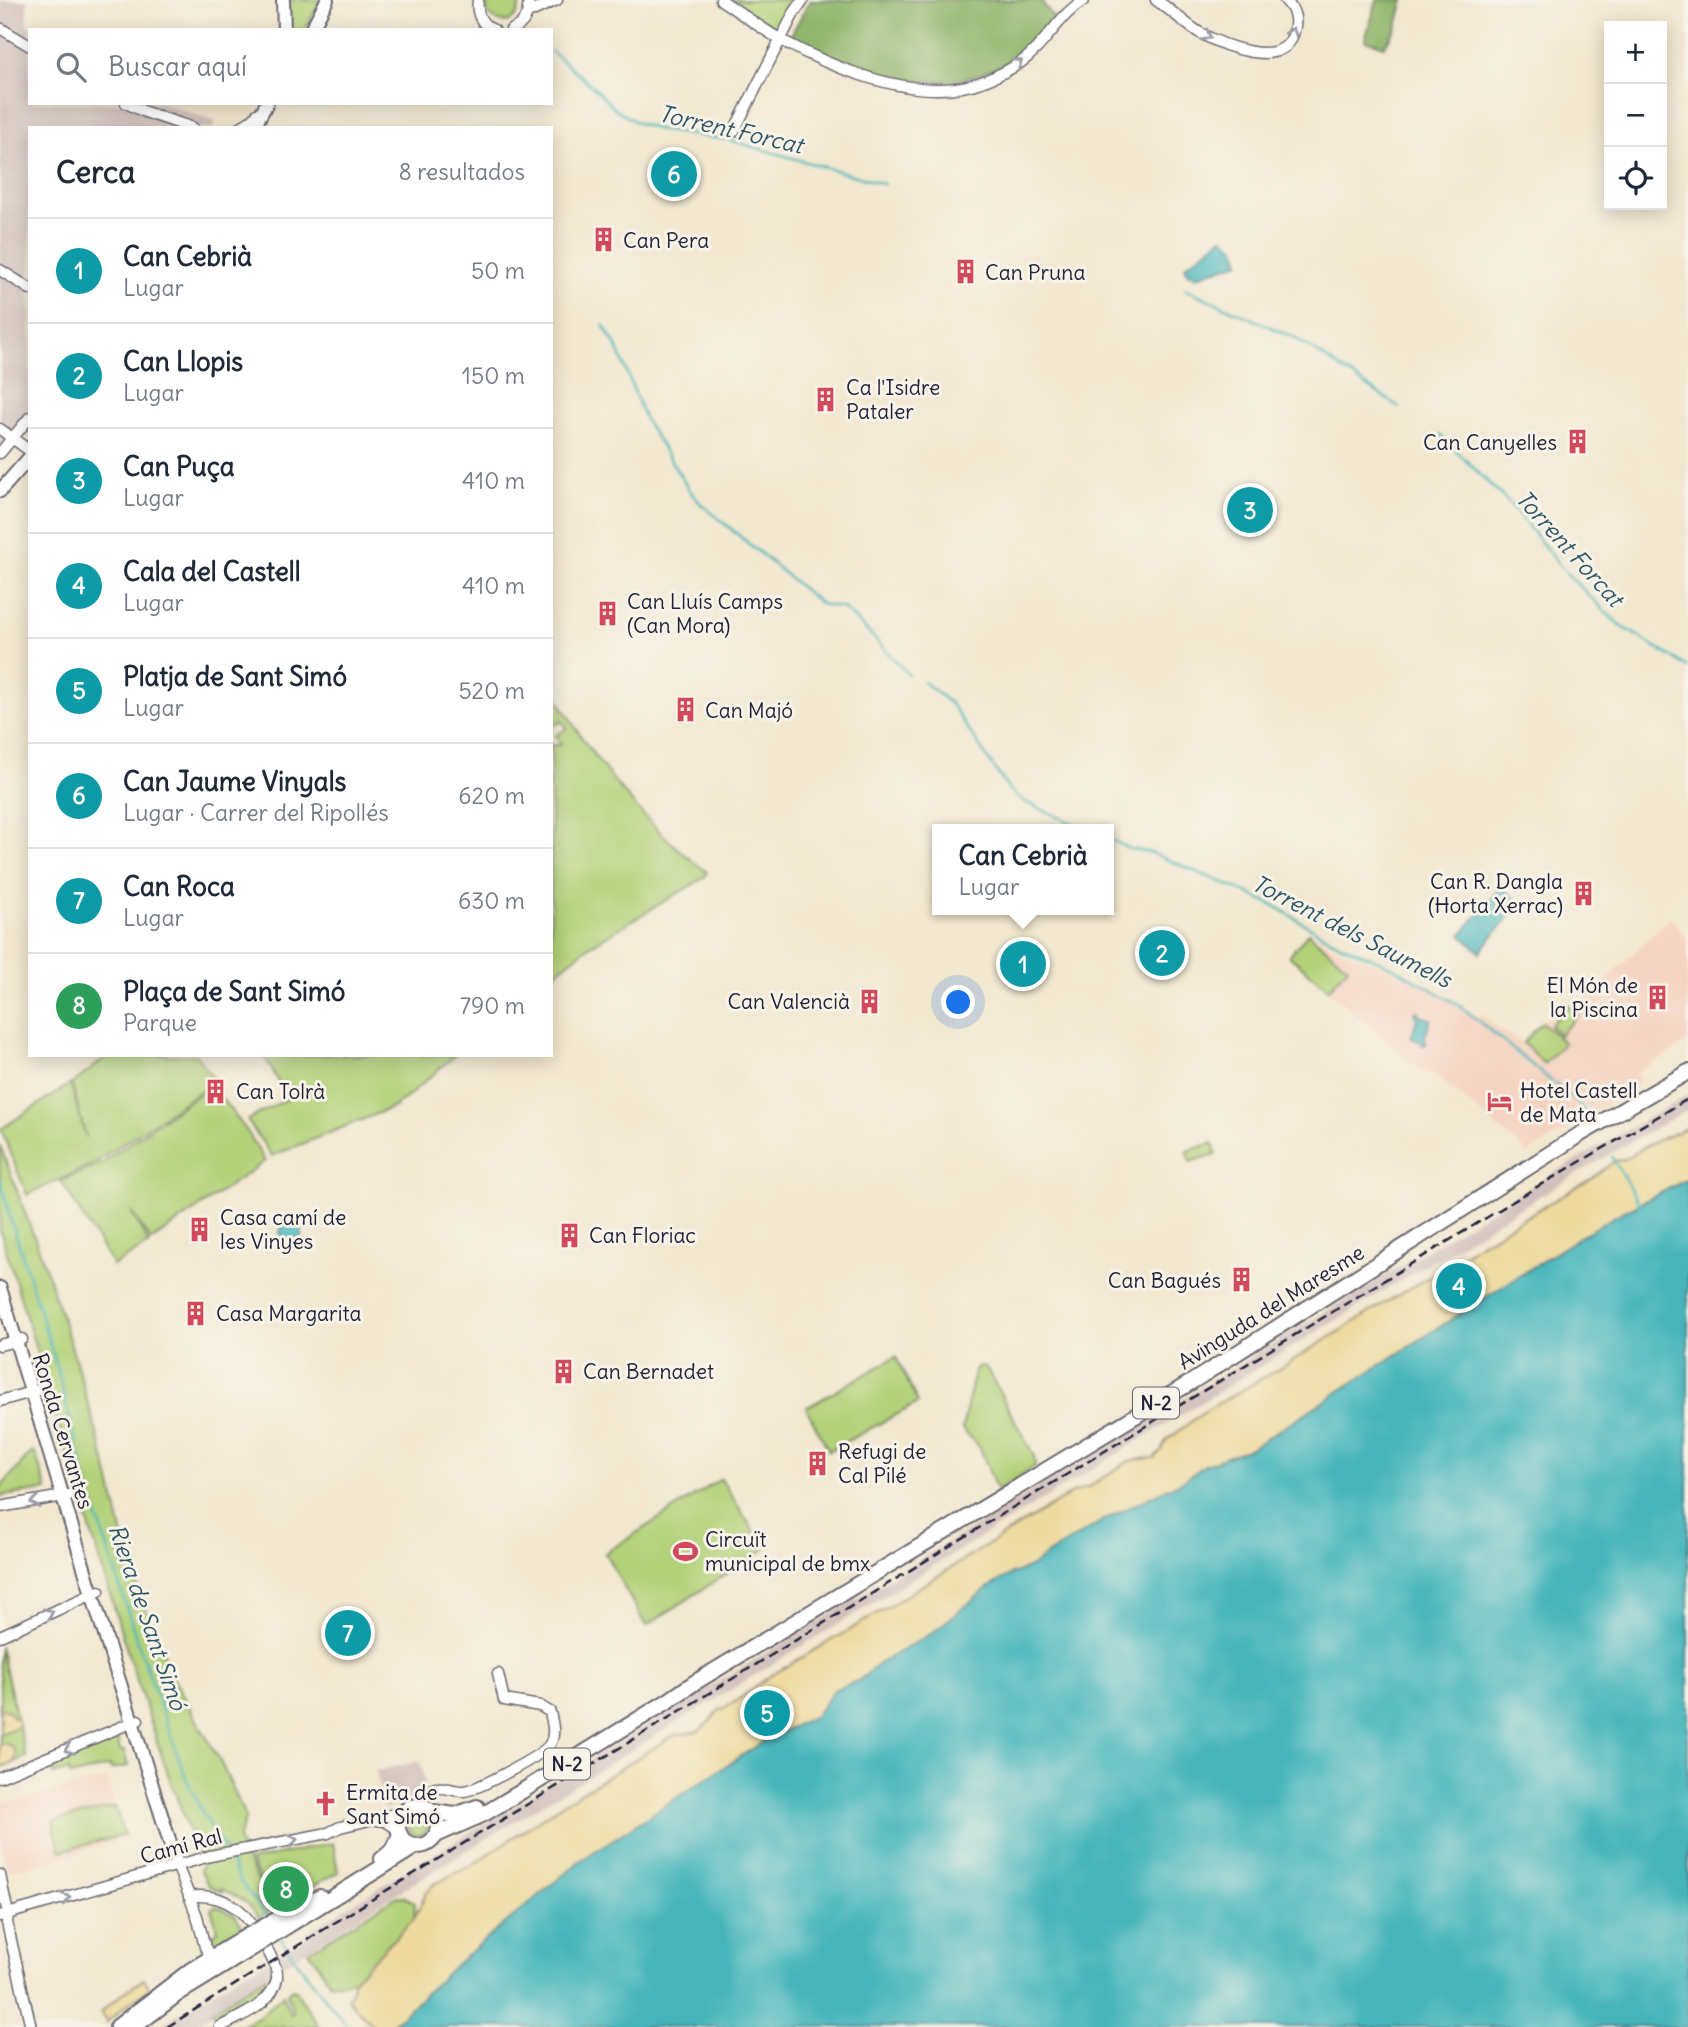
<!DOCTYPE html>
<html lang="es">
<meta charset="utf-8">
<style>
body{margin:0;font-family:Delius,sans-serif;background:#f6f6f7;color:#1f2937}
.controls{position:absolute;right:21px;top:21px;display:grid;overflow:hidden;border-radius:0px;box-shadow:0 4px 18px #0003}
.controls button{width:63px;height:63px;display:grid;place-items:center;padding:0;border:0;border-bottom:2px solid #e0e1e3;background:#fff;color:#1f2937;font:35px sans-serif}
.you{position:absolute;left:959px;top:1003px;width:24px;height:24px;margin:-18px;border:5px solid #fff;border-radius:50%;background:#1a73e8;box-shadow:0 0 0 10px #1a73e833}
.badge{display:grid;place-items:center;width:46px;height:46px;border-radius:50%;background:#1a73e8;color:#fff;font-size:23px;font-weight:700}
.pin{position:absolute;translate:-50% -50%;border:4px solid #fff;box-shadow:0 2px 7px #0006}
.popup{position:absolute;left:932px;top:824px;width:182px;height:91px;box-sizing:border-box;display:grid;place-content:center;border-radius:0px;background:#fff;filter:drop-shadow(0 2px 5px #0005);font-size:23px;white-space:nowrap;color:#747a83}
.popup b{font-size:26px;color:#1f2937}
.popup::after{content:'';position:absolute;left:50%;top:100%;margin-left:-14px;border:14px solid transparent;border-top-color:#fff}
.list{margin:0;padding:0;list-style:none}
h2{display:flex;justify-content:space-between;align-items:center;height:91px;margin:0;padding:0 28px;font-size:30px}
h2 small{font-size:23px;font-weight:400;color:#747a83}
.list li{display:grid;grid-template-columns:46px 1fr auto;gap:21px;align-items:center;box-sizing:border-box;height:105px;padding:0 28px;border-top:2px solid #e0e1e3}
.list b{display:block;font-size:26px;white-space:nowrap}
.list p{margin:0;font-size:23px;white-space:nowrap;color:#747a83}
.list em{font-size:23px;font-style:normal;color:#747a83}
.icon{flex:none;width:38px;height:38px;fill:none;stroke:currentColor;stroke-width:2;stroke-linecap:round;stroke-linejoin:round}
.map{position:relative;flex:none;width:1688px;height:2027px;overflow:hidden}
.search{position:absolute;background:#fff;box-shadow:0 4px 18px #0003;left:28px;top:28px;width:525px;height:77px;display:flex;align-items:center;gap:18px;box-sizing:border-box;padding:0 24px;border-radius:0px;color:#747a83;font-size:26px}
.panel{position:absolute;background:#fff;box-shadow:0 4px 18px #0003;left:28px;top:126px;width:525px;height:931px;border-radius:0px}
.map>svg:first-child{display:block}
.built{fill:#f5d3c1}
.industrial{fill:#d1c0bc}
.green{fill:#b2d178;stroke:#6a7a5a;stroke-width:2}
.forest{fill:#8db368;stroke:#586a52;stroke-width:2}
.sand{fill:#eeda9e;stroke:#887e6c;stroke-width:2}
.water{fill:#45b5bb;stroke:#346c7b;stroke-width:2}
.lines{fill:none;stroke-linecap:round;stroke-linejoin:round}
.stream{stroke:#45b5bb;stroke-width:2.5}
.minor-casing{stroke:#6b676f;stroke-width:13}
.tertiary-casing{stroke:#6b676f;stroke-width:16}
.primary-casing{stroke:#6b676f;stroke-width:18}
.minor{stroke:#fff;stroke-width:10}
.tertiary{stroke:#fff;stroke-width:12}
.primary{stroke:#fff;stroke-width:14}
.rail{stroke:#22223b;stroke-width:2.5;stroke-dasharray:10 5;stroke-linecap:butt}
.primary-bridge-casing{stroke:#6b676f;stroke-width:18;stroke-linecap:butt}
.primary-bridge{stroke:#fff;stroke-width:14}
.oneway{stroke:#9c9ca7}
.labels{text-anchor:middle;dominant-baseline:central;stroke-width:6;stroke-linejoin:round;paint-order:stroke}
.shield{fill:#f7f3e8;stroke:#62616f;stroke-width:2}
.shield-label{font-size:19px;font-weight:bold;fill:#22223b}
.poi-label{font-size:21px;fill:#22223b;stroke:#f7f3e8;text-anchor:start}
.street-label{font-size:21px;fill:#22223b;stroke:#f7f3e8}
.water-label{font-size:23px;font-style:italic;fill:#2e5568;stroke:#f7f3e8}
</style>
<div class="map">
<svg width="1688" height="2027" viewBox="0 0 1688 2027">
<rect width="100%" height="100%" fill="#f7f3e8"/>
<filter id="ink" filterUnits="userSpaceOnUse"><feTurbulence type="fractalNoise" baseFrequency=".0143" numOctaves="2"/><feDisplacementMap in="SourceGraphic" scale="14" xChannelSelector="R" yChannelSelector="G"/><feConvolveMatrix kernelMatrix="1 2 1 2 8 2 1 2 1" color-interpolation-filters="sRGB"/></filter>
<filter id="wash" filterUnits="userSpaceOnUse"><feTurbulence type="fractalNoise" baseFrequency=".00686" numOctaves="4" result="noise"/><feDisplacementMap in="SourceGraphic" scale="28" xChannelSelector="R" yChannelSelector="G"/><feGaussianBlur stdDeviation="1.57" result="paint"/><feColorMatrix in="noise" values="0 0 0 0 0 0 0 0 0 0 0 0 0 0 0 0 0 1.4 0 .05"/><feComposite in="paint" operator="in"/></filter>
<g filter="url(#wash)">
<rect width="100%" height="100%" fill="#f2e7cf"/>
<!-- built -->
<path class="built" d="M1671 916 1688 941V1042L1636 1073 1640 1081 1588 1117 1528 1153 1435 1075 1422 1072 1289 956 1308 933 1336 948 1372 961 1420 982 1446 995 1479 1018 1483 1014 1495 1026 1523 1043 1563 1001 1578 1008Z
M107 1779 125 1838 48 1862 8 1871 0 1835V1804Z"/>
<!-- industrial -->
<path class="industrial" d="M0 0H27V25L34 30H30V103H161L216 122 213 128H30V417L0 453Z
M1688 1095V1110L1630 1142 1510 1214 394 1895 212 2010 213 2013 191 2027H158L238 1976 262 1964 303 1939 307 1932 396 1877 885 1581 1533 1185Z
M420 1761 425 1783 414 1796 394 1806 384 1808 376 1771Z"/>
<!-- green -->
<path class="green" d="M287 0H321L305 30H288Z
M487 0H519C522 22 500 30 487 12Z
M730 0H794L777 29H775Z
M551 689C565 710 577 732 592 752 624 796 663 840 707 872L705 877 588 947 551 976V745H561L556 735 567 728 562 721 551 727Z
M1308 933 1348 967 1329 989 1289 956Z
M1569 1005 1579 1015 1559 1035 1550 1025Z
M1542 1022 1564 1043 1544 1064 1523 1043Z
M109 1055H196L215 1081 93 1164 27 1195 1 1129 70 1084 86 1138 72 1084Z
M264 1055H455L405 1099 396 1104V1106L272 1156 247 1120 287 1099Z
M203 1091 210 1102 220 1096 247 1131 265 1161 151 1241 131 1211 149 1244 113 1266 61 1181 102 1163Z
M1213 1143 1216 1154 1190 1162 1187 1151Z
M0 1145 42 1258 71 1345 107 1468 131 1571 174 1680 219 1759 246 1817 238 1839 247 1861 274 1908 258 1918C250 1901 238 1897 221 1889L222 1892 208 1885 200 1870 202 1866 164 1763 124 1641 0 1230Z
M896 1357 918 1403 829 1451 806 1408Z
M983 1366 987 1369 1034 1456 1035 1466 997 1491 980 1448 962 1429 975 1371 978 1367Z
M33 1451 35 1453 47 1490 0 1496V1488Z
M721 1479 765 1549 646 1626 605 1553Z
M0 1646 26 1757 0 1768Z
M117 1738 120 1751H124L128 1766 111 1769 110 1766 70 1776 68 1771 53 1774 51 1765Z
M115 1807 124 1835 60 1851 53 1821Z
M408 1825a10 10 0 1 1 20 0a10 10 0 1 1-20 0Z
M333 1843 338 1872 275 1907 250 1861Z
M398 1896 405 1897 415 1903 414 1919 354 1979 342 1984 329 1982 309 1951Z
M216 1906 235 1915 244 1930 219 1944 213 1940V1935L218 1930 211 1909Z
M266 1976C265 1997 236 2015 217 2015L212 2011Z
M293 1989 296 1990 319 2027H240L261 2015 283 1994 290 2014 293 2013 287 1993Z"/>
<!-- forest -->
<path class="forest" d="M810 0H1041L1054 19C1051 23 1048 28 1045 32 1038 43 1024 53 1012 59 954 95 897 82 837 59 824 54 798 46 791 35Z
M1377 0H1404L1397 26 1385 46 1365 40Z"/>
<!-- sand -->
<path class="sand" d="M1688 1127V1179L1617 1215 1586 1233 1251 1448 1205 1465 1183 1481 1104 1520 1048 1554 1032 1566 1012 1574 989 1587 932 1633 880 1663 858 1681 835 1689 815 1716 767 1739 580 1861 454 1966 390 2027H374L347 1999 351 1992 354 1979 414 1919 426 1893 433 1885 472 1865 558 1807 671 1737 680 1734 699 1731 712 1719 718 1711 737 1701 770 1676 873 1616 1072 1493 1088 1487 1129 1461 1139 1459 1154 1458 1161 1451 1166 1441 1205 1411 1284 1366 1385 1303 1432 1275 1476 1246 1594 1177 1615 1161 1625 1159 1650 1144Z
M0 1708 9 1711 13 1718 17 1717 19 1726 0 1734Z
M4 1743 13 1747 16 1755 14 1762 0 1768V1744Z
M144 1979 150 1988 129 2003 107 2022 100 2013 122 1994Z"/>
<!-- water -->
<path class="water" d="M1223 237 1236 248 1240 262 1195 277 1192 273 1188 274 1185 266Z
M1501 887 1521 903 1480 952 1461 935Z
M1417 1011 1419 1012 1420 1016 1431 1019 1424 1040 1427 1043 1423 1046 1421 1042 1411 1038 1417 1018 1415 1016V1013Z
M1688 1179V2027H390L454 1966 580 1861 767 1739 815 1716 835 1689 858 1681 880 1663 932 1633 989 1587 1012 1574 1032 1566 1048 1554 1104 1520 1183 1481 1205 1465 1251 1448 1586 1233 1617 1215Z
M280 1233a11 11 0 1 1 22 0a11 11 0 1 1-22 0Z"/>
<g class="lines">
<!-- stream -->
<path class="stream" d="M551 51 592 86 615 109 636 122 659 130 729 140 884 184
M1185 289 1295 338 1399 407
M603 325 618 349 645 420 690 491 700 503 821 604 843 608 869 633 908 674
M1440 435 1511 505 1565 572 1618 624 1688 667
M924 682 951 704 1009 790 1025 802 1086 829
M1109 839 1130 849 1149 852 1245 892 1275 906 1331 940 1393 967 1459 1005 1560 1088
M1569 1095 1577 1102 1588 1117
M1612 1157 1639 1204
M0 1178 8 1210 54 1357 86 1481 138 1643 186 1778 202 1812 225 1850
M228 1856 241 1883 268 1917
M281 1938 294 1958 348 2027"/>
</g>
</g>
<g filter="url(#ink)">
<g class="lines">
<defs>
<path id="minor" d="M478 0C476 13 481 25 494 30
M721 0C741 13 762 29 783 41 831 67 900 95 956 88 978 85 1001 75 1020 63 1045 46 1058 16 1084 0
M1156 0C1171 10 1184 23 1200 33 1222 45 1281 70 1293 35 1298 20 1295 10 1285 0
M528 13 557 0
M0 28 30 46
M511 30C524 25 530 13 528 0
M126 103 145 112 193 128
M239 128 252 120 257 114
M734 131 794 13 803 0
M0 270 30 289
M0 429 30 451
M0 453 30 417
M0 1345 22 1339
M0 1401 38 1390
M0 1507 69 1495
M0 1636 99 1591
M0 1777 138 1720
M420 1805C423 1799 425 1791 433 1789 442 1785 455 1792 465 1791 478 1789 544 1755 550 1744 556 1734 552 1722 550 1712L540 1706 504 1700 498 1674
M377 1820 385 1821 398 1829
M177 1865 197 1916 205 1947 211 1957 216 1959
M0 1875 8 1914 7 1923 31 2027
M189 1897C206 1894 220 1897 235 1907 248 1914 272 1955 276 1969 278 1974 277 1981 275 1985 266 2007 240 2016 220 2027
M0 1916 210 1856 328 1833 340 1827 403 1812"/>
<path id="tertiary" d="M283 0 284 30
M311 30 327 0
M253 128 267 103
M0 491 30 457
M0 1288 92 1594 177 1865"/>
<path id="primary" d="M398 1826a20 20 0 1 1 40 0a20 20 0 1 1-40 0Z
M433 1812 455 1815 477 1807
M436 1835 484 1814 519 1793 668 1701 694 1683 1193 1381 1579 1135 1688 1072
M382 1859 394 1849 400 1835
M281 1917 320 1897
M287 1926 416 1846
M117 2027 191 1970 247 1936
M134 2027 179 1993 254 1947"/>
</defs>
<!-- minor casing -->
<use href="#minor" class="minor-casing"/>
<!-- tertiary casing -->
<use href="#tertiary" class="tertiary-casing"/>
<!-- primary casing -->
<use href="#primary" class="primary-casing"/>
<!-- minor -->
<use href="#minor" class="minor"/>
<!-- tertiary -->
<use href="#tertiary" class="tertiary"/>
<!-- primary -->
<use href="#primary" class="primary"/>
<!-- rail -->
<path class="rail" d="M167 2027 384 1892 1535 1188 1688 1099"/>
<defs>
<path id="primary-bridge" d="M247 1936 281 1917
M254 1947 287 1926"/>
</defs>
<!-- primary-bridge casing -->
<use href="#primary-bridge" class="primary-bridge-casing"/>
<!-- primary-bridge -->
<use href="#primary-bridge" class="primary-bridge"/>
</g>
<!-- one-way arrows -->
<defs><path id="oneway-chevron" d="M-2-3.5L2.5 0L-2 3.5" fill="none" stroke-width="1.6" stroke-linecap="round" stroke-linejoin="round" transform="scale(1.75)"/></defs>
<g class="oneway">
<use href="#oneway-chevron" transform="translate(1292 32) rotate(-71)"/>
<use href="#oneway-chevron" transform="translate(1207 36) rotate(28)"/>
<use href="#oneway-chevron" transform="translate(1018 63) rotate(-34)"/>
<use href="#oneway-chevron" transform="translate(35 1502) rotate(172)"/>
<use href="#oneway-chevron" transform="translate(49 1613) rotate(-25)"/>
<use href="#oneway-chevron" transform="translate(69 1749) rotate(158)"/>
<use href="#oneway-chevron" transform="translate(293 1840) rotate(-11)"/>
<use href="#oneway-chevron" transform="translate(66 1898) rotate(-16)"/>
</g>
</g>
<!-- icons -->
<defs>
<symbol id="building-bare" viewBox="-9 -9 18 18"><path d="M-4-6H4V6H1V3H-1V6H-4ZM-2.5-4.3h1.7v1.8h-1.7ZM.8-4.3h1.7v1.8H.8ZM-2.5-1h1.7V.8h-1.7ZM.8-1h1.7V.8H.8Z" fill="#d1495b" stroke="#f7f3e8" stroke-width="2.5" paint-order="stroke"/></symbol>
<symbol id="hotel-bare" viewBox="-9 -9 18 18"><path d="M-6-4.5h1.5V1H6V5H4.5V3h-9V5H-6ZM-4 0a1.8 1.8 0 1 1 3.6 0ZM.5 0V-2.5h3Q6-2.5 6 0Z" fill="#d1495b" stroke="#f7f3e8" stroke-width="2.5" paint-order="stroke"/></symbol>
<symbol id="stadium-bare" viewBox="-9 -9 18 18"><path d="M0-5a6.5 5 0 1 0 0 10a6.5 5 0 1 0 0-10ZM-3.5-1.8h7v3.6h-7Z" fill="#d1495b" stroke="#f7f3e8" stroke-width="2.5" paint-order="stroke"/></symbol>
<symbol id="church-bare" viewBox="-9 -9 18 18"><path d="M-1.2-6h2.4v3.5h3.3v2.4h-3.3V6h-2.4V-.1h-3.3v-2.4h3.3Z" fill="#d1495b" stroke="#f7f3e8" stroke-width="2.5" paint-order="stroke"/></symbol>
</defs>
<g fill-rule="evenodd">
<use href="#building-bare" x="586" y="222" width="35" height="35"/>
<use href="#building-bare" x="948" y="254" width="35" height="35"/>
<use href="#building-bare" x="808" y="382" width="35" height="35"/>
<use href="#building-bare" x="1560" y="424" width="35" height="35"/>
<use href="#building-bare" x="590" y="596" width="35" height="35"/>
<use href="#building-bare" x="668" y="692" width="35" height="35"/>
<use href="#building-bare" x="1566" y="876" width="35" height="35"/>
<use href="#building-bare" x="1640" y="980" width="35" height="35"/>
<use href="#building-bare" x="852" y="984" width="35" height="35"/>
<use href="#building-bare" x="198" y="1074" width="35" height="35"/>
<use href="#hotel-bare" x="1482" y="1084" width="35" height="35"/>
<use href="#building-bare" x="182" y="1212" width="35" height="35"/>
<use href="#building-bare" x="552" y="1218" width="35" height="35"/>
<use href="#building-bare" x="1224" y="1262" width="35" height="35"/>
<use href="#building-bare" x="178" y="1296" width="35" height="35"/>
<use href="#building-bare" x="546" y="1354" width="35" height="35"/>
<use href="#building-bare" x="800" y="1446" width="35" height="35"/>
<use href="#stadium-bare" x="668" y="1534" width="35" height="35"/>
<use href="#church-bare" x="308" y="1786" width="35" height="35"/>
</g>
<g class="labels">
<!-- shield labels -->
<g class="shield">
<rect x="1133" y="1387.5" width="46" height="31" rx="5"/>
<rect x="544" y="1748.5" width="46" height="31" rx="5"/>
</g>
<g class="shield-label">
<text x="1156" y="1403">N-2</text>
<text x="567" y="1764">N-2</text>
</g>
<!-- poi labels -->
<g class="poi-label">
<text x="623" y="240">Can Pera</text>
<text x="985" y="272">Can Pruna</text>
<text x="846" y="387">Ca l'Isidre<tspan x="846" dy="24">Pataler</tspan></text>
<text x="1557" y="442" text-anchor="end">Can Canyelles</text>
<text x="627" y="601">Can Lluís Camps<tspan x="627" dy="24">(Can Mora)</tspan></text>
<text x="705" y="710">Can Majó</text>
<text x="1563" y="881" text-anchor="end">Can R. Dangla<tspan x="1563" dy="24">(Horta Xerrac)</tspan></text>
<text x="1638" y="985" text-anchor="end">El Món de<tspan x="1638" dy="24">la Piscina</tspan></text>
<text x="850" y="1001" text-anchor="end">Can Valencià</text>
<text x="1520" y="1090">Hotel Castell<tspan x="1520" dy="24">de Mata</tspan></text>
<text x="236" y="1091">Can Tolrà</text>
<text x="220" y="1217">Casa camí de<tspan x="220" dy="24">les Vinyes</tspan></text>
<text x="589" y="1235">Can Floriac</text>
<text x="1221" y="1280" text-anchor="end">Can Bagués</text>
<text x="216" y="1313">Casa Margarita</text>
<text x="583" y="1371">Can Bernadet</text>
<text x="838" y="1451">Refugi de<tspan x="838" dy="24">Cal Pilé</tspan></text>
<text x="705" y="1539">Circuït<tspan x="705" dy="24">municipal de bmx</tspan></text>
<text x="346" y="1792">Ermita de<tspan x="346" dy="24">Sant Simó</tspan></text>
</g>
<!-- street labels -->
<g class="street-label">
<text transform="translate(1271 1307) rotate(-32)">Avinguda del Maresme</text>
<text transform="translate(63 1431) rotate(73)">Ronda Cervantes</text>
<text transform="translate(181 1846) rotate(-15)">Camí Ral</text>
</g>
<!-- water labels -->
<g class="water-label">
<text transform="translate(731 129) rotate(13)">Torrent Forcat</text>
<text transform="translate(1570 548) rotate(48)">Torrent Forcat</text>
<text transform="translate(1352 931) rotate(27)">Torrent dels Saumells</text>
<text transform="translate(148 1617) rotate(71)">Riera de Sant Simó</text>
</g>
</g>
</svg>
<div class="controls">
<button>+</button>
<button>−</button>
<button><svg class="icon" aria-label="locate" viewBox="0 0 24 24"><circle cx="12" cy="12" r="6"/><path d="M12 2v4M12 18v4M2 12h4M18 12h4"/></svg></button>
</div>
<div class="you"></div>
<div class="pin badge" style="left:1023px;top:964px;background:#0f9aa8">1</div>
<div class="popup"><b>Can Cebrià</b>Lugar</div>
<div class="pin badge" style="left:1162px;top:953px;background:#0f9aa8">2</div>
<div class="pin badge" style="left:1250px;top:510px;background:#0f9aa8">3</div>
<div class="pin badge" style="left:1459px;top:1286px;background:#0f9aa8">4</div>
<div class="pin badge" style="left:767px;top:1713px;background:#0f9aa8">5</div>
<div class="pin badge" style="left:674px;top:174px;background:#0f9aa8">6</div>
<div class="pin badge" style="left:348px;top:1633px;background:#0f9aa8">7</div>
<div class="pin badge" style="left:286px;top:1889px;background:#2e9e5b">8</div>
<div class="search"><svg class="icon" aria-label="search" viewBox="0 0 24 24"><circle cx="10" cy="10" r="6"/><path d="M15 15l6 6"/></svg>Buscar aquí</div>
<section class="panel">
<h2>Cerca<small>8 resultados</small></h2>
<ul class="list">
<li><span class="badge" style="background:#0f9aa8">1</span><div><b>Can Cebrià</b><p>Lugar</p></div><em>50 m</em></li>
<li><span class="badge" style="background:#0f9aa8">2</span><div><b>Can Llopis</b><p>Lugar</p></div><em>150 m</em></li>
<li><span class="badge" style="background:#0f9aa8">3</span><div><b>Can Puça</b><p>Lugar</p></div><em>410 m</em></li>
<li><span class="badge" style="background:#0f9aa8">4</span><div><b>Cala del Castell</b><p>Lugar</p></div><em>410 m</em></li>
<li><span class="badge" style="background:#0f9aa8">5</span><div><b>Platja de Sant Simó</b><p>Lugar</p></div><em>520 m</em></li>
<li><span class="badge" style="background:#0f9aa8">6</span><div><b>Can Jaume Vinyals</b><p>Lugar · Carrer del Ripollés</p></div><em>620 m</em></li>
<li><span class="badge" style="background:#0f9aa8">7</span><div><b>Can Roca</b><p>Lugar</p></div><em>630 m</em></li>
<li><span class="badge" style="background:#2e9e5b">8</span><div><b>Plaça de Sant Simó</b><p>Parque</p></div><em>790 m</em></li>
</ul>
</section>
</div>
